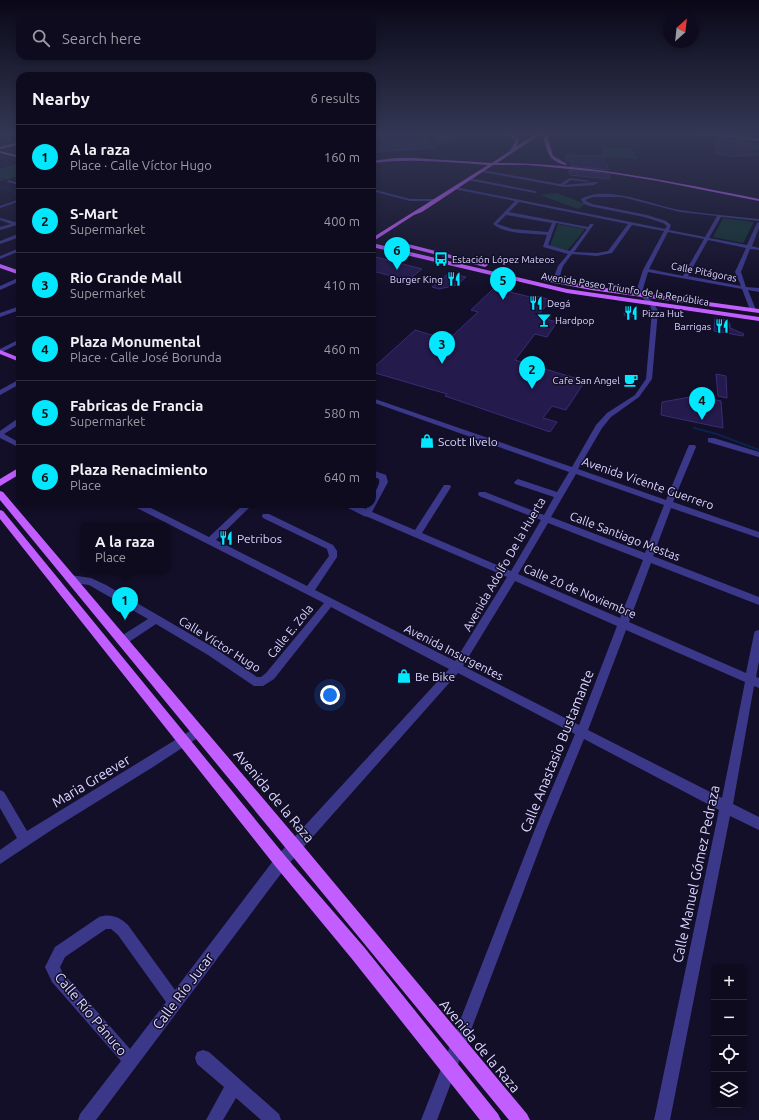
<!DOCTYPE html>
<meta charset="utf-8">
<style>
body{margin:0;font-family:Ubuntu,sans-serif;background:#171428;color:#f1f3f6}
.controls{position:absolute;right:12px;bottom:12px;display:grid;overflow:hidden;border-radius:8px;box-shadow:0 2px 6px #0003}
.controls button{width:36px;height:36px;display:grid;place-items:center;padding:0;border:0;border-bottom:1px solid #2e2b3d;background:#0e0b1f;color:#f1f3f6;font:20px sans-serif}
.compass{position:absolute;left:663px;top:12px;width:36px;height:36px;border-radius:50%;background:#0e0b1f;box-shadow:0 2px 6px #0003;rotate:27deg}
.you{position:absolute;left:330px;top:695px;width:14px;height:14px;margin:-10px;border:3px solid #fff;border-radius:50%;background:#1a73e8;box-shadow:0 0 0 6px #1a73e833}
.badge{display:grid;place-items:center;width:26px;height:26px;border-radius:50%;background:#03e7ff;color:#111;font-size:13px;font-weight:700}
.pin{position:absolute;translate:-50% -33px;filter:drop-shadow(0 1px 2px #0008)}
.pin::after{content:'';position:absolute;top:21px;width:14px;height:12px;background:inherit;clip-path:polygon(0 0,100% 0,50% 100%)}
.popup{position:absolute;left:80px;top:522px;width:90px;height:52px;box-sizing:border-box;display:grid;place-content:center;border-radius:8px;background:#0e0b1f;filter:drop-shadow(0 1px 3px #0005);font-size:13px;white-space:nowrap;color:#9b9ba4}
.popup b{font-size:15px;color:#f1f3f6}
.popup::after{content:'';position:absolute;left:50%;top:100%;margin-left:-8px;border:8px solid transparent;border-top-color:#0e0b1f}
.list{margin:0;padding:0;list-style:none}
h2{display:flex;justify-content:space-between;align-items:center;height:52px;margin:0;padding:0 16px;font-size:17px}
h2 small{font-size:13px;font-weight:400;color:#9b9ba4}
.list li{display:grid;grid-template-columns:26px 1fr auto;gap:12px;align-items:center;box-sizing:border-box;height:64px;padding:0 16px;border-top:1px solid #2e2b3d}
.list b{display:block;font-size:15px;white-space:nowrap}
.list p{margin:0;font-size:13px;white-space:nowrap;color:#9b9ba4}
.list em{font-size:13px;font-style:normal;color:#9b9ba4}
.icon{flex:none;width:22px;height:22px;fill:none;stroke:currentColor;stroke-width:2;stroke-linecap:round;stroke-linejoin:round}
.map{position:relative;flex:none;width:759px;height:1120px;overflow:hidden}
.search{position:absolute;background:#0e0b1f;box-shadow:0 2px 6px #0003;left:16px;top:16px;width:360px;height:44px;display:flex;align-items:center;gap:10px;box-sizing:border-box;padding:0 14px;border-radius:12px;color:#9b9ba4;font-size:15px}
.panel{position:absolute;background:#0e0b1f;box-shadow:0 2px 6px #0003;left:16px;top:72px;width:360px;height:436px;border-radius:12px}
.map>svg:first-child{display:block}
.green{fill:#123332}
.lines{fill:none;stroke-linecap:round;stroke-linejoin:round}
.stream-far1{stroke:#0a234d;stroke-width:1}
.stream{stroke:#0a234d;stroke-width:2}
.building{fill:#241a4b;stroke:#3a2c77}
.minor{fill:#3b388a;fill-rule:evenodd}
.major{fill:#c25eff;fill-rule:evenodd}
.labels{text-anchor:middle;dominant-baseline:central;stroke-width:3;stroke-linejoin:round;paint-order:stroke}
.far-poi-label{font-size:10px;fill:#dcd7ff;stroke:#130f29;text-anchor:start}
.far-street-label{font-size:10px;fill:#dcd7ff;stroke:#130f29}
.poi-label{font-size:12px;fill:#dcd7ff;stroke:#130f29;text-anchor:start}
.street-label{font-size:12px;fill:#dcd7ff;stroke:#130f29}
.near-street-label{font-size:14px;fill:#dcd7ff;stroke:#130f29}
</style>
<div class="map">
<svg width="759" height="1120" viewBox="0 0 759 1120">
<rect width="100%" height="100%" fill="#130f29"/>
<!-- green -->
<path class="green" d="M427 133H448L460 143 440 144Z
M714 137 741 138 759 142V151L749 149 753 148 740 141H731L729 138 716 139Z
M601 147 632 148 638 159 604 157Z
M20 163V176L0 181V169Z
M557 193 585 204 578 209 540 195Z
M723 218 754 222 743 243 713 237Z
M558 224 585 229 568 250 550 246Z"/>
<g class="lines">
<!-- stream-far1 -->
<path class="stream-far1" d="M0 187 20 195"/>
<!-- stream -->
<path class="stream" d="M694 428 717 434 759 450"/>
</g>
<!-- building -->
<path class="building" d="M377 133H420L435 148 372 152V138L380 137Z
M716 139 741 142 751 146 759 155 727 156 719 154 715 152 718 148 712 142 719 143Z
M565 155 603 156 609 170 571 166 573 161H567Z
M569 170 602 173 610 175 609 179 570 175Z
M372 256 380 258 422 269 408 280 372 271Z
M449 273 466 277 457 285 439 289 432 287Z
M494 288 530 297 532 295 551 300 539 314 548 316 546 319 557 322 547 337 535 334 515 360 585 381 566 410 552 406 543 418 557 422 550 432 445 396 447 394 372 372V369L415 330 448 340 478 312 471 310Z
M625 308 637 310V317L624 315Z
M715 318 727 320 730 324V328L744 334 743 336 714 331Z
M716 374 726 376 727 398 718 396Z
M696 396 721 401 723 428 661 415 662 402Z"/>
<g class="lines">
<!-- minor -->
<path class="minor" d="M725 133H729L735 136 732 137Z
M483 170 560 184 570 178 589 181 587 182 571 180 564 185 596 182 598 183 594 185 564 187 482 172Z
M469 178 535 191 537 192 535 193 468 180Z
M8 180 20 183V185L7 182Z
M455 187 665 229 667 226 663 223 644 217 589 206 583 203 581 199C606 184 652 205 680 210 706 214 733 216 759 219V221L721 217 709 238 747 245 757 223 759 222V228L752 246 759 248V250L750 249 741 272 746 287 759 288V292L748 290 756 310 755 311 750 310 742 289 648 272 642 292 654 303 658 311 652 379 639 397 611 417 602 428 578 469 666 500 688 447 689 445H695L696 447 673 502 759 532V538L671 508 653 556 759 597V605L651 563 629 622 746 673 754 634 755 631 759 630V661L756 677 759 678V688L754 686 733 804 759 817V830L730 816 670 1120H654L719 810 584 739 547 829 437 1120H421L535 829 575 734 458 673 286 867 96 1120H78L80 1114 121 1061 52 982 45 967 55 947 99 917C110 913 120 917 128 925L175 990 276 857 449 669 331 607 274 679 263 686H254L208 655 156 624 126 644 122 645 118 644 117 641 118 638 148 619 89 585 67 582 65 579 67 576 70 575 91 578 106 585 216 649 257 677H261L266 673 324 603 133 506 132 504H143L209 537 244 504H253L216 540 307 586 329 556 327 549 263 518 262 516 263 514H269L333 545 337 551V557L315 590 455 661 507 577 368 517 364 516 344 506 343 504H355L366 509 368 504H372C372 493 381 486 379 479L372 476V470L386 475 388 482 372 512 415 530 444 485H450L451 487 422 533 511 571 541 520 479 496 478 494 479 492H485L544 515 554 497 515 484 514 482 518 479 557 492 569 472 372 402V398L572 467 596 425 607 413 635 395 646 379 652 311 650 305 636 292 643 270 664 231 632 225 612 253 597 256 572 254 563 266 558 282 555 284 552 282 558 266 568 254 543 247 547 235C530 233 506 235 493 224L515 201 454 189ZM593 197H622L680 212 717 216 705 237 669 230 671 225 666 221 647 215 592 204 586 201 585 200ZM519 202 628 224 608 251 597 253 574 252 594 224H590L588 227 509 212ZM506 215 552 223 548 232 513 229 497 224ZM556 223 587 229 570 251 548 245ZM668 232 704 239 683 276 649 269ZM708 240 746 248 735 272 741 286 688 276ZM576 474 664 505 645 553 551 517ZM548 523 643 560 620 618 518 574ZM515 581 617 626 579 725 463 666ZM626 630 745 682 722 798 588 730ZM106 929H111L118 935 166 1002 130 1049 62 972 60 967 65 957Z
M372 189 410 199H439L441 200 439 201H410L372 191Z
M20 199V201L0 208V206Z
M0 218 15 222 20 221V224L0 230V227L11 224 0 220Z
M18 234H20V237L0 244V241Z
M20 248V251L0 259V256Z
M20 277V281L0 290V286Z
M20 306V310L0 317V313Z
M20 339V343L0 353V349Z
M20 379V384L0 395V390Z
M17 419H20V424L4 434 20 443V448L0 438V431Z
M708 438H714L759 452V457L708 442Z
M198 726 202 727 204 731 202 735 153 767 53 829 0 864V850L17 838 0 808V790L4 792 27 831Z
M203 1050 209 1052 279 1114 281 1120H261L236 1098 223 1120H206L224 1087 197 1064 195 1058 197 1052Z"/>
<!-- major -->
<path class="major" d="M505 133H510L519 139 517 146 537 133H545L547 135 553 156 567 164 565 165C547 160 548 152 543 136L541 134 497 163C586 163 672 182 759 199V201L658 181 602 172 527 165H493L422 212 414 215 372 242V238L488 165C449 162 411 158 372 163V161L396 158H413L492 163 510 151 516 140Z
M661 133 733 135 759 139V141L733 137Z
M20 142V144L0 149V147Z
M0 151 20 156V158L0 153Z
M400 242 487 264 488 265 485 267 398 245 397 244Z
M372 243 567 289 759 317V321L567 293 372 247Z
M0 264 20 271V275L0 268Z
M547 278 591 286 759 309V313L591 290 545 281 544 280Z
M0 350 20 358V362L0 354Z
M20 467V474L0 486V479Z
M0 491 3 492 300 842 527 1114 530 1120H509L0 500Z
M0 510 3 511 286 857 364 947 498 1114 501 1120H480L352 959 276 867 0 519Z"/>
</g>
<!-- sky -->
<linearGradient id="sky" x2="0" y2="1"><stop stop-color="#0a0817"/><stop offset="0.46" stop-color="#333754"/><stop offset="1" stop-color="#333754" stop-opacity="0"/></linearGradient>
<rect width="759" height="290" fill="url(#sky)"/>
<!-- icons -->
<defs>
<symbol id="bus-bare" viewBox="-9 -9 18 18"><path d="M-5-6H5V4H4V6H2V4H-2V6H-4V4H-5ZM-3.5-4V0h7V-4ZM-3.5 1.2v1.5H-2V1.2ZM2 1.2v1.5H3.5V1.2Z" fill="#03e7ff" stroke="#130f29" stroke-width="2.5" paint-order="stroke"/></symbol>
<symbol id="restaurant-bare" viewBox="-9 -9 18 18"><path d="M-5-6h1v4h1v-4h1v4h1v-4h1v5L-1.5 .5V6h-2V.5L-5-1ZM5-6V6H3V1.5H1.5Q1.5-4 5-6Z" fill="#03e7ff" stroke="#130f29" stroke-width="2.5" paint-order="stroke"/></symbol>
<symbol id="bar-bare" viewBox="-9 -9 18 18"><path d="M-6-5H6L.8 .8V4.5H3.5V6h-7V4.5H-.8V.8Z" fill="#03e7ff" stroke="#130f29" stroke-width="2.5" paint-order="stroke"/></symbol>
<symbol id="cafe-bare" viewBox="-9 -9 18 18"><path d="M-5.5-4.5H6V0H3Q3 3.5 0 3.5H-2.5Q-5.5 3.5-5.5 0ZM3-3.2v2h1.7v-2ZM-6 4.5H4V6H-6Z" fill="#03e7ff" stroke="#130f29" stroke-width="2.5" paint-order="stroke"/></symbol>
<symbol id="shop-bare" viewBox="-9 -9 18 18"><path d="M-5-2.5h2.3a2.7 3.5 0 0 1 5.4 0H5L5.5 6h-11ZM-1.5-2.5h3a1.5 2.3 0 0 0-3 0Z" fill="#03e7ff" stroke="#130f29" stroke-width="2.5" paint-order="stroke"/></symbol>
</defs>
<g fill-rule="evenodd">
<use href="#bus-bare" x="431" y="249" width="20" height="20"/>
<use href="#restaurant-bare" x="444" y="269" width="20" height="20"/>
<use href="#restaurant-bare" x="526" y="293" width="20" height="20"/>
<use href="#restaurant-bare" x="621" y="303" width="20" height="20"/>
<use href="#bar-bare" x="534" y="310" width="20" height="20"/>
<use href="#restaurant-bare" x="712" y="316" width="20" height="20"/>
<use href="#cafe-bare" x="621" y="370" width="20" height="20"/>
<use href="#shop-bare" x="417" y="431" width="20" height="20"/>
<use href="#restaurant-bare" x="216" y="528" width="20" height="20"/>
<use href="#shop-bare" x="394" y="666" width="20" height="20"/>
</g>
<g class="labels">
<!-- far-poi labels -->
<g class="far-poi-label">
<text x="452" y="259">Estación López Mateos</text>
<text x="443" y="279" text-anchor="end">Burger King</text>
<text x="547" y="303">Degá</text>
<text x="642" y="313">Pizza Hut</text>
<text x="555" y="320">Hardpop</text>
<text x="711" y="326" text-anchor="end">Barrigas</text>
<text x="620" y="380" text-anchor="end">Cafe San Angel</text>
</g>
<!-- far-street labels -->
<g class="far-street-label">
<text transform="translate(704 272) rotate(11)">Calle Pitágoras</text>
<text transform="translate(625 289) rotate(9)">Avenida Paseo Triunfo de la República</text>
</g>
<!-- poi labels -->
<g class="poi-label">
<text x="438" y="441">Scott Ilvelo</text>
<text x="237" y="538">Petribos</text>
<text x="415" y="676">Be Bike</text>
</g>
<!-- street labels -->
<g class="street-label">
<text transform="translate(648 483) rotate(19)">Avenida Vicente Guerrero</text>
<text transform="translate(625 536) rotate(21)">Calle Santiago Mestas</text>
<text transform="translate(504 564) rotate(-60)">Avenida Adolfo De la Huerta</text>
<text transform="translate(580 591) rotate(23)">Calle 20 de Noviembre</text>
<text transform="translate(290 631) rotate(-51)">Calle E. Zola</text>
<text transform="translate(220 644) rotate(32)">Calle Víctor Hugo</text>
<text transform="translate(454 652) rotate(27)">Avenida Insurgentes</text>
</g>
<!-- near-street labels -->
<g class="near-street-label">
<text transform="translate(557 751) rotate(-68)">Calle Anastasio Bustamante</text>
<text transform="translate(91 781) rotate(-31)">Maria Greever</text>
<text transform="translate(274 796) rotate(50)">Avenida de la Raza</text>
<text transform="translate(696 874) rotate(-78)">Calle Manuel Gómez Pedraza</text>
<text transform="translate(183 991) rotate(-53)">Calle Río Jucar</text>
<text transform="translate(91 1014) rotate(50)">Calle Río Pánuco</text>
<text transform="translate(480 1046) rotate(50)">Avenida de la Raza</text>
</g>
</g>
</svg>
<div class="controls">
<button>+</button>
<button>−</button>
<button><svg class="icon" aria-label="locate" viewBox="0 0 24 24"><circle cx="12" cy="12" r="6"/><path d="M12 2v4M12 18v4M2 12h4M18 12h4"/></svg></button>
<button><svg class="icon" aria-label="layers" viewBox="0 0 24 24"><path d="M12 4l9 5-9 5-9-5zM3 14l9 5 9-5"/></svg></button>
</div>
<svg class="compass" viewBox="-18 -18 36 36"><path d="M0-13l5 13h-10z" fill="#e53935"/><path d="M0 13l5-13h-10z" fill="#9b9ba4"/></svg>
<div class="you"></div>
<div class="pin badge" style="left:125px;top:620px">1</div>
<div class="popup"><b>A la raza</b>Place</div>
<div class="pin badge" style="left:532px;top:389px">2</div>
<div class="pin badge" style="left:442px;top:364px">3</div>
<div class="pin badge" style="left:702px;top:420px">4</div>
<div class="pin badge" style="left:503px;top:300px">5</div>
<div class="pin badge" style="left:397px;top:270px">6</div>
<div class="search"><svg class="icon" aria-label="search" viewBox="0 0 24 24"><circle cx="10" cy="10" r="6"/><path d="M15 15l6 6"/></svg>Search here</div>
<section class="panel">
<h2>Nearby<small>6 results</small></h2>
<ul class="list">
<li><span class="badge">1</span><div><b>A la raza</b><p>Place · Calle Víctor Hugo</p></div><em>160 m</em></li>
<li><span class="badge">2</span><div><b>S-Mart</b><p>Supermarket</p></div><em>400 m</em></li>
<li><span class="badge">3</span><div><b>Rio Grande Mall</b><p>Supermarket</p></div><em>410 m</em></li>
<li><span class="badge">4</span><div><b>Plaza Monumental</b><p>Place · Calle José Borunda</p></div><em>460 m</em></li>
<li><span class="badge">5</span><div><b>Fabricas de Francia</b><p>Supermarket</p></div><em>580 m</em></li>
<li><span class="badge">6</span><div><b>Plaza Renacimiento</b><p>Place</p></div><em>640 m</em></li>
</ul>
</section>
</div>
